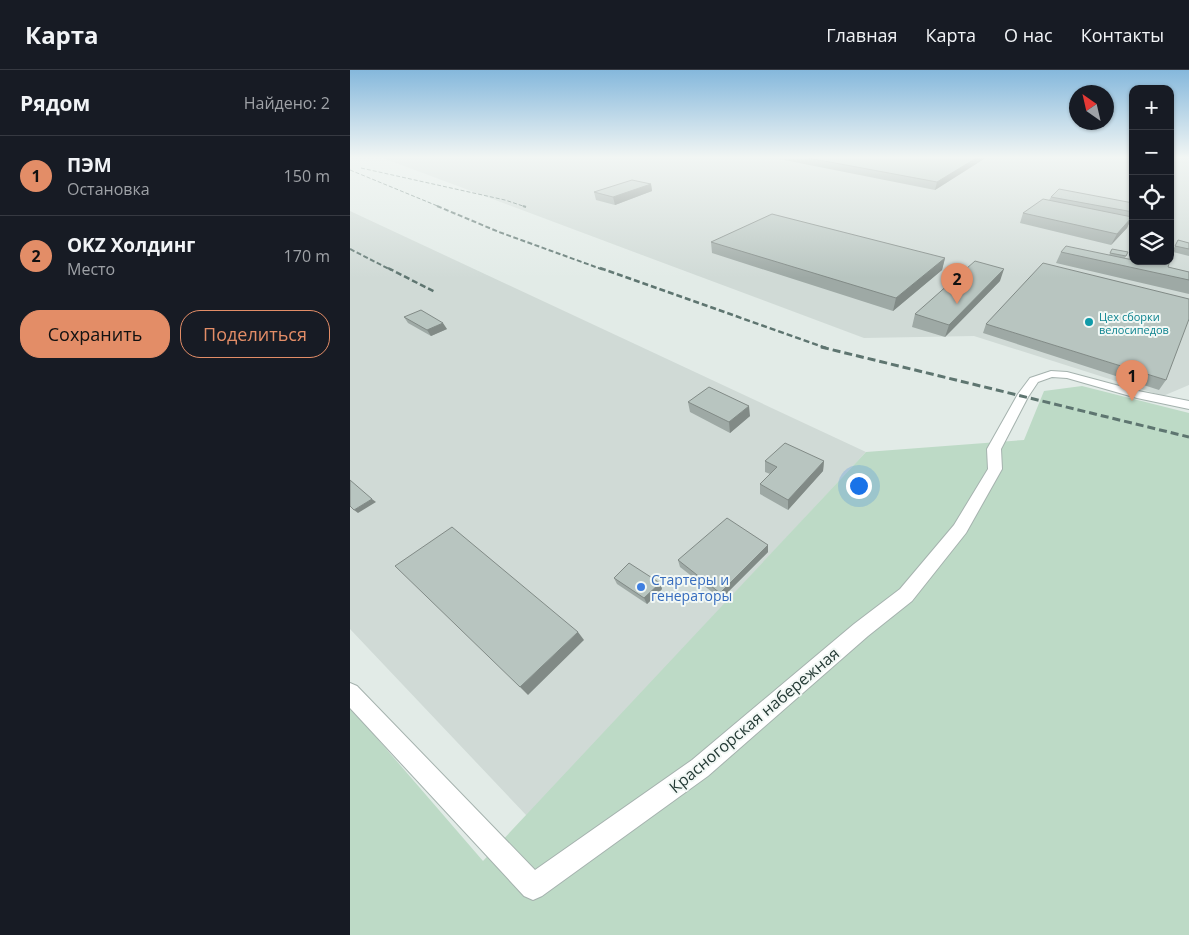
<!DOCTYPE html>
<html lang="ru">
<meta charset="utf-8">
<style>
body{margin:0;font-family:"Open Sans",sans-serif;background:#20242c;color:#f1f3f6}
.controls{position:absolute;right:15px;top:15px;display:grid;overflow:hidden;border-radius:10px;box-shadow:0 1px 4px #0004}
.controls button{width:45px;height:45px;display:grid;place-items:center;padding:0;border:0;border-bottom:1px solid #363941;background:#171b24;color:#f1f3f6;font:25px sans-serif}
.compass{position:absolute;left:719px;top:15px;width:45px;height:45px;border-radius:50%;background:#171b24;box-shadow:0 1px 4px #0004;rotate:326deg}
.you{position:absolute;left:508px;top:415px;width:18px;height:18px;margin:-12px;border:4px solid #fff;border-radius:50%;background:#1a73e8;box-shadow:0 0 0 8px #1a73e833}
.badge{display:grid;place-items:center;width:32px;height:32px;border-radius:50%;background:#e38d67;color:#111;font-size:16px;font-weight:700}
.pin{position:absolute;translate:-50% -41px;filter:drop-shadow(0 1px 2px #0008)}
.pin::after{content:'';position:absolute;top:26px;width:18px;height:15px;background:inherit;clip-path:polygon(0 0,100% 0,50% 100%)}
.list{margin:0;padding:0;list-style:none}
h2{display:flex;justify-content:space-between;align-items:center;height:65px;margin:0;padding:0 20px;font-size:21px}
h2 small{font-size:16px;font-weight:400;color:#9ea1a6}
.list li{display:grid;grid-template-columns:32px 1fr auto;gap:15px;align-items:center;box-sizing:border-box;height:80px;padding:0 20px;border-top:1px solid #363941}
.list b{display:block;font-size:19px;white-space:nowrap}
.list p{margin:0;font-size:16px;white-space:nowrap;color:#9ea1a6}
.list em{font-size:16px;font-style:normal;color:#9ea1a6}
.actions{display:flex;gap:10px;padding:15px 20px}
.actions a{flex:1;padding:11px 0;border:1px solid #e38d67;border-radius:20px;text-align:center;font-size:18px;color:#e38d67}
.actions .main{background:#e38d67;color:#111}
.icon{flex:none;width:28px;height:28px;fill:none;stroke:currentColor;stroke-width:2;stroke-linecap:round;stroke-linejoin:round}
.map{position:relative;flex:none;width:839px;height:865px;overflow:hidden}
header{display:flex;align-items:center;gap:30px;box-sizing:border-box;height:70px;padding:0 25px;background:#171b24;border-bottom:1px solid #363941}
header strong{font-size:24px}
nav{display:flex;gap:28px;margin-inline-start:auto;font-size:18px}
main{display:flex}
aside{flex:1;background:#171b24}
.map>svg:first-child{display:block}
.built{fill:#d0dad6}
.green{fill:#bddac6}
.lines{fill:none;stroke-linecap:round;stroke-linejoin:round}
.minor-casing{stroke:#a5b2ae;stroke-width:2}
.minor{fill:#fff;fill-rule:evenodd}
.rail-far3{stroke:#5e7570;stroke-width:1;stroke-dasharray:4 2;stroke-linecap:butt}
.rail-far2{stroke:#5e7570;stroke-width:2;stroke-dasharray:5 2.5;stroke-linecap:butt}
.rail-far1{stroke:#5e7570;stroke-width:2.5;stroke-dasharray:6 3;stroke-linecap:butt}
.rail{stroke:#5e7570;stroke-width:3;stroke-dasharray:8 4;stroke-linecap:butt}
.wall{fill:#9ea9a5}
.shaded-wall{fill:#818a86}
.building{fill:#b8c5c0;stroke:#818a86}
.culture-dot{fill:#0f9aa8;stroke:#f2f8f5;stroke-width:2}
.shop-dot{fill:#3f7fe0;stroke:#f2f8f5;stroke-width:2}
.labels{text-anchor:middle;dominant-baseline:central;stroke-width:4;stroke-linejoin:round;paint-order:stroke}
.far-culture-label{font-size:11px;fill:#0d838f;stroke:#f2f8f5;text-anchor:start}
.shop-label{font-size:14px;fill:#366cbe;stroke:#f2f8f5;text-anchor:start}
.near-street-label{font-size:16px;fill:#243a35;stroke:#f2f8f5}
</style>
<header>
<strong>Карта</strong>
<nav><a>Главная</a><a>Карта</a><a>О нас</a><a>Контакты</a></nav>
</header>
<main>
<aside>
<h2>Рядом<small>Найдено: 2</small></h2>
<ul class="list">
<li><span class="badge">1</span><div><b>ПЭМ</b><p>Остановка</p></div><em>150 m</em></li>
<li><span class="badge">2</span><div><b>OKZ Холдинг</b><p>Место</p></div><em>170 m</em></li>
</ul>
<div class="actions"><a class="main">Сохранить</a><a>Поделиться</a></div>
</aside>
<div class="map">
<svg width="839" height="865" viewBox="0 0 839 865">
<rect width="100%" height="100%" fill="#e2ebe7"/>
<!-- built -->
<path class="built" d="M30 87H783V191H820V87H839V315L813 326 624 266 514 268Z
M0 141 516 382 177 746 0 559Z"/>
<!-- green -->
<path class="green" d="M732 316 839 343V865H0V637L133 791 516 382 674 370 694 321Z"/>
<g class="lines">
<defs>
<path id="minor" d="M701 301 717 302 788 321 839 331V339L787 328 717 308 702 307 688 312 678 327 651 379 652 399 616 463 562 531 518 566 358 706 192 826 183 830 174 826 0 638V613L7 616 185 800 342 690 504 554 550 519 604 455 638 399 637 379 668 324 680 308Z"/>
</defs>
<!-- minor casing -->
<use href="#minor" class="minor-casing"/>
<!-- minor -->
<use href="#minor" class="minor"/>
<!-- rail-far3 -->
<path class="rail-far3" d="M11 98 155 130 176 137
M0 100 90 137"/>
<!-- rail-far2 -->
<path class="rail-far2" d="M87 136 149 162 254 200
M173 136 176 137
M0 179 41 200"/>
<!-- rail-far1 -->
<path class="rail-far1" d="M38 198 85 222
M250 198 476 278"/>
<!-- rail -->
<path class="rail" d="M471 277 839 367"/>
</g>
<!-- wall -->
<path class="wall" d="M419 87H637L585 120Z
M301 114 302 121 265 135 246 130 244 122Z
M701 127 783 133V154L779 153 777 158 761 175 670 153 673 143 699 130Z
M828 170 839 173V186L823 182V180Z
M361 172 595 188 592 200 543 241 362 183Z
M762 179 778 182 775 188 793 192V191H820L818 197 839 202V224L706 193 711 182 759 185Z
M650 211 595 267 562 257 565 244Z
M54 247 97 259 81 266 58 253Z
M636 254 816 310 809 320 633 263Z
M338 332 400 346 380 363 340 342Z
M415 391H474L473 401 438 440 410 424V414L420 404 415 402Z
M418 482 371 529 330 497 328 490Z
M264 508 310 513 312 519 297 534 267 514Z"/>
<!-- shaded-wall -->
<path class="shaded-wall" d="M628 87H637L585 120 587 112Z
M301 114 302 121 265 135 263 127Z
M782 147 777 158 761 175 767 164Z
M595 188 592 200 543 241 546 228Z
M654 199 650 211 595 267 599 255Z
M93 253 97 259 81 266 77 260Z
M399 336 400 346 380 363 379 352Z
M474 391 473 401 438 440V430Z
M22 429 26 432 8 443 4 440Z
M418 475V482L371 529 370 523Z
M310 513 312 519 297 534 294 528Z
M228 562 234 570 178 625 170 617Z"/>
<!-- building -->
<path class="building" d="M453 87H628L587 112Z
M282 110 301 114 263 127 244 122Z
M709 119 783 133V142L701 127Z
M693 129 782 147 767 164 673 143Z
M422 144 595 188 546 228 361 172Z
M828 170 839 173V179L825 176Z
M716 176 783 190V191L794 192 795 191H820L818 197 839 202V210L711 182Z
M762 179 778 182 776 186 760 183Z
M820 179 824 180 820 190Z
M625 191 654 199 599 255 565 244Z
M693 193 839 229V249L816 310 636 254Z
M71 240 93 253 77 260 54 247Z
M359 317 399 336 379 352 338 332Z
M435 373 474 391 438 430 410 414 427 397 415 391Z
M0 410 22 429 4 440 0 436Z
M377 448 418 475 370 523 328 490Z
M102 457 228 562 170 617 45 496Z
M279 493 310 513 294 528 264 508Z"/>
<!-- sky -->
<linearGradient id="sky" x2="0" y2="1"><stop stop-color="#85b8dc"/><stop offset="0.42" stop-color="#f2f6f4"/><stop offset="1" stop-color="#f2f6f4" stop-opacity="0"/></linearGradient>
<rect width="839" height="208" fill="url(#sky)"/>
<!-- markers -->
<circle class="culture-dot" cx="739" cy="252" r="5"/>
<circle class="shop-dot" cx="291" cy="517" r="5"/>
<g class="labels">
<!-- far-culture labels -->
<g class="far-culture-label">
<text x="749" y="246">Цех сборки<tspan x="749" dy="13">велосипедов</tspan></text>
</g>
<!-- shop labels -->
<g class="shop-label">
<text x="301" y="509">Стартеры и<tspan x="301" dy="16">генераторы</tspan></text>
</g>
<!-- near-street labels -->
<g class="near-street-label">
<text transform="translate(404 650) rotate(-40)">Краcногорская набережная</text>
</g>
</g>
</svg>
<div class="controls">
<button>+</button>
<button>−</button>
<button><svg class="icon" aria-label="locate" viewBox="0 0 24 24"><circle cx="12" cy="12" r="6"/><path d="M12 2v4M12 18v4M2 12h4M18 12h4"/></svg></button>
<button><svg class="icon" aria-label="layers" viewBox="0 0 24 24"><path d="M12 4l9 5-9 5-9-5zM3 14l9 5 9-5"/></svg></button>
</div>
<svg class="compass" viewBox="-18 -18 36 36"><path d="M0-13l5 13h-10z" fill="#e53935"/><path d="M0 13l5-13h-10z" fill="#9ea1a6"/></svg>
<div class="you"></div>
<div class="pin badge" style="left:782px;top:331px">1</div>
<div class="pin badge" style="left:607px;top:234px">2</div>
</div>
</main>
